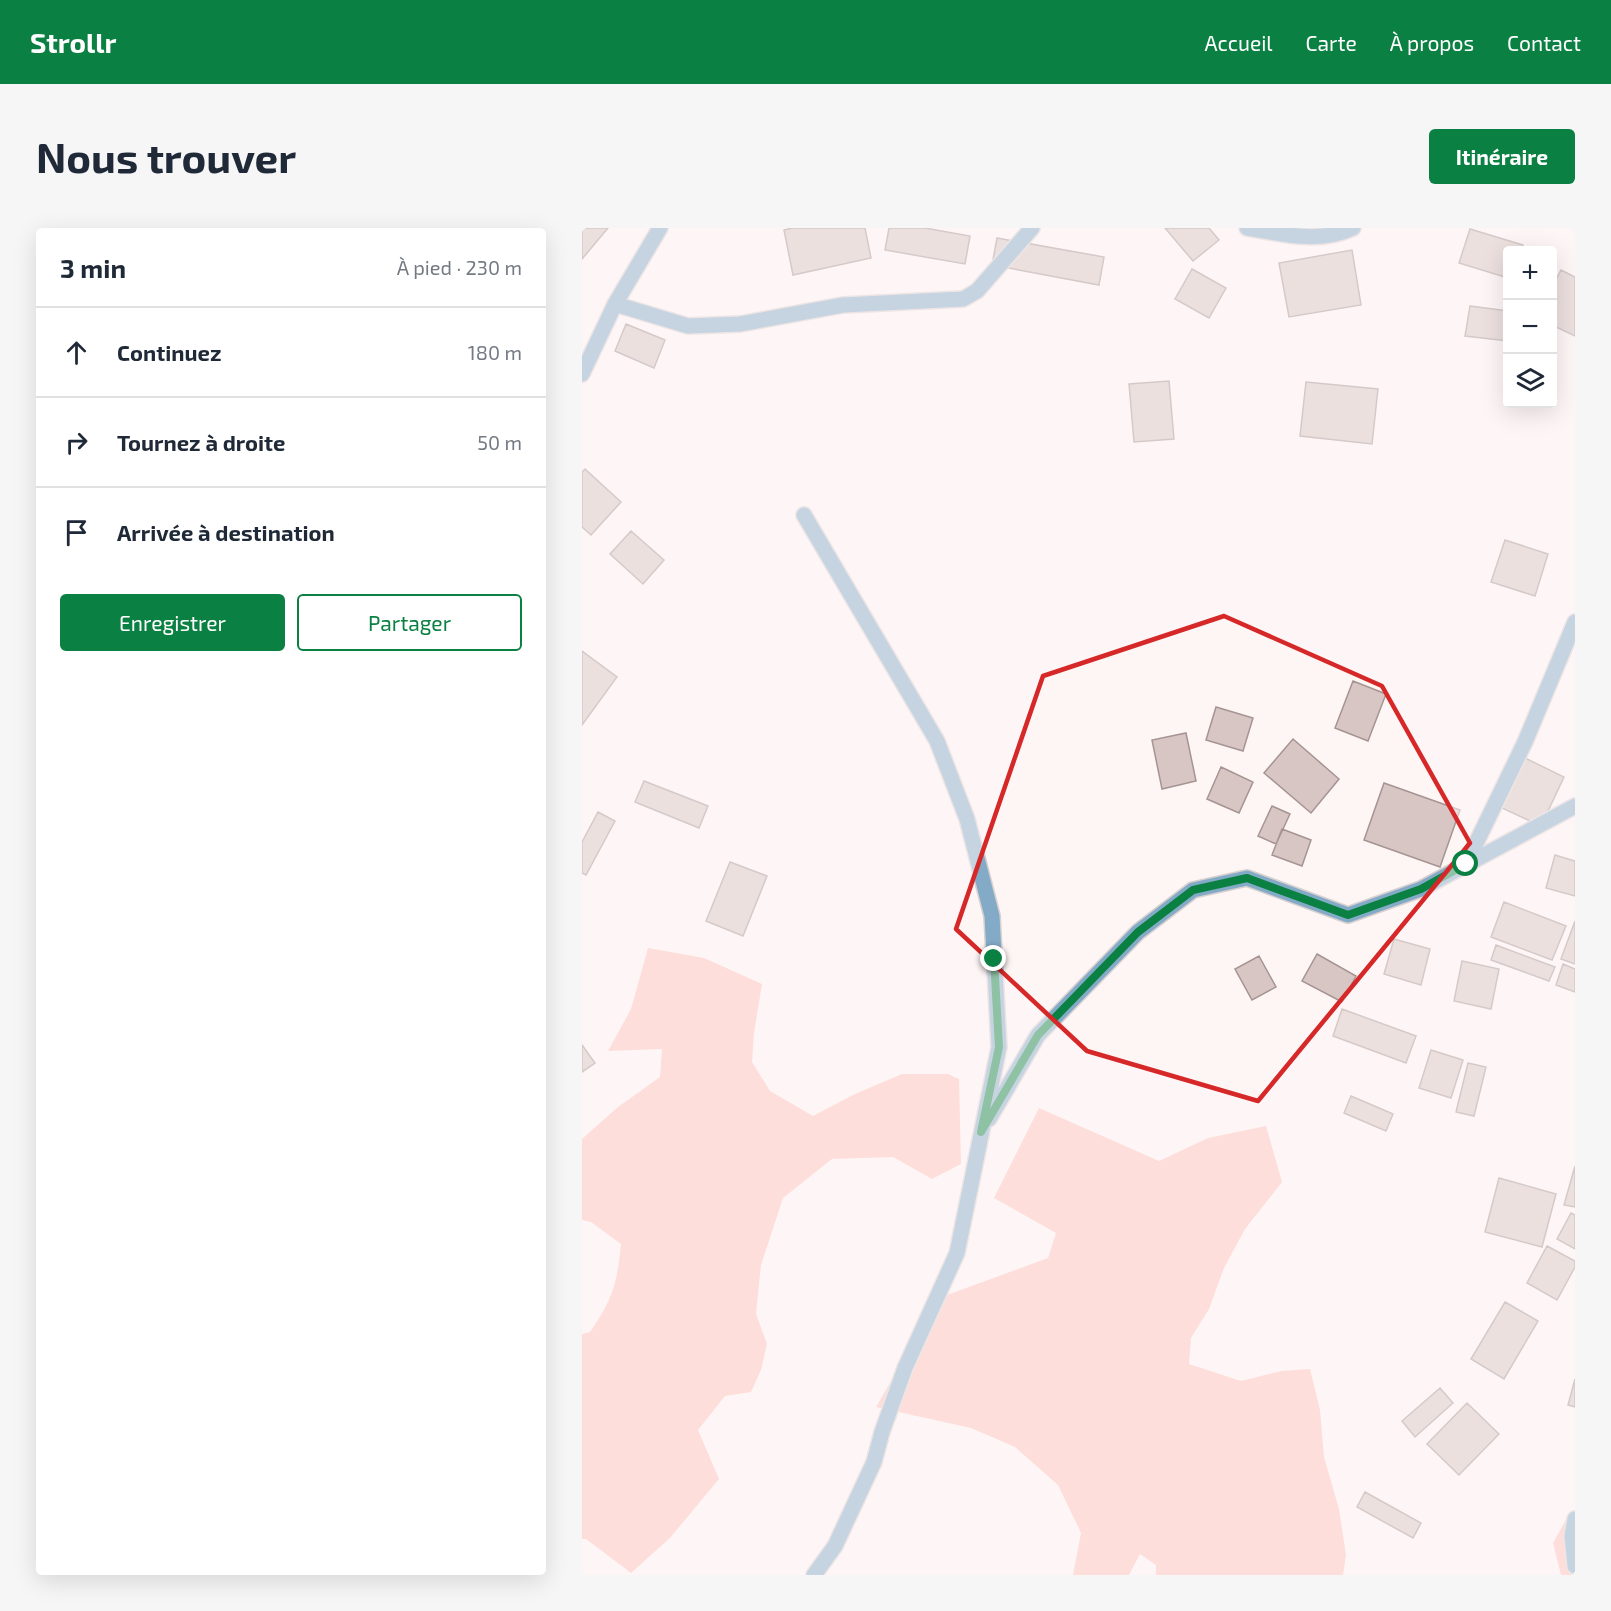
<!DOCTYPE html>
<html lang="fr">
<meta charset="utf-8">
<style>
body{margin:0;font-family:"Exo 2",sans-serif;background:#f6f6f7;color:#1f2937}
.controls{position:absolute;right:18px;top:18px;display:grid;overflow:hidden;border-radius:6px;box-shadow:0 6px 24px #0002}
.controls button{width:54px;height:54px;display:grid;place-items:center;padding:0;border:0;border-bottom:2px solid #e0e1e3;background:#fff;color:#1f2937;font:30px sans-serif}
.stop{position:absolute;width:18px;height:18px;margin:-14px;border:4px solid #0b8043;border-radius:50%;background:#fff}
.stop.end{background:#0b8043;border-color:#fff;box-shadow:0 2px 6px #0008}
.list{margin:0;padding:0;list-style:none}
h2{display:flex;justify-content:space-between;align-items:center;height:78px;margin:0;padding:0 24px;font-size:26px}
h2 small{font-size:20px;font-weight:400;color:#747a83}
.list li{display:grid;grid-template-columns:39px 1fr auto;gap:18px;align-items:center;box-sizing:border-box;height:90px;padding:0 24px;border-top:2px solid #e0e1e3}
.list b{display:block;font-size:22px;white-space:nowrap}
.list em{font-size:20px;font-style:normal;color:#747a83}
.actions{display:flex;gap:12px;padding:18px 24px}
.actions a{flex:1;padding:14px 0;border:2px solid #0b8043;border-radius:6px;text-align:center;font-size:21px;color:#0b8043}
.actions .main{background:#0b8043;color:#fff}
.icon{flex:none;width:33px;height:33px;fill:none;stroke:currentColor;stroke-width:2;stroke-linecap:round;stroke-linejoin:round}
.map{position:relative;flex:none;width:993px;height:1347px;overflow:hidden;border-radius:6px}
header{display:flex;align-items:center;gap:36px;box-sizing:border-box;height:84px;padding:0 30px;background:#0b8043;color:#fff}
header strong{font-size:28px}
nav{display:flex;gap:33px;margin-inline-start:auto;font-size:21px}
.intro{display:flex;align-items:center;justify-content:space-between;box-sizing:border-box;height:144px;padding:0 36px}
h1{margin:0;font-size:42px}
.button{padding:15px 27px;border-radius:6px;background:#0b8043;color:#fff;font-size:21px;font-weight:700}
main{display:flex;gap:36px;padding:0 36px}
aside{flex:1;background:#fff;border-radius:6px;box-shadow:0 6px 24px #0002}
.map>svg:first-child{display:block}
.green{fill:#fdc1b8}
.building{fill:#d7c6c3;stroke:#a59492;stroke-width:1.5}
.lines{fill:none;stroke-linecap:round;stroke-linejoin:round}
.minor-casing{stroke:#d9d1d0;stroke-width:18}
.minor{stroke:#83abc7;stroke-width:15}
.route{stroke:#0b8043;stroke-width:8}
.marked{fill:none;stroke:#d62828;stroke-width:4.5;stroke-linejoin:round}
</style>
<header>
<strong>Strollr</strong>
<nav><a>Accueil</a><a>Carte</a><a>À propos</a><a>Contact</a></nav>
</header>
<div class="intro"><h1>Nous trouver</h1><a class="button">Itinéraire</a></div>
<main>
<aside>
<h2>3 min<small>À pied · 230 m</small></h2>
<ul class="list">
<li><svg class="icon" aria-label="ahead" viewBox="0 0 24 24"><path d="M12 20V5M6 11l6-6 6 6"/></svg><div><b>Continuez</b></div><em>180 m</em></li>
<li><svg class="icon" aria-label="right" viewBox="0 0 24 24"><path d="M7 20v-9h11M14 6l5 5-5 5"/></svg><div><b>Tournez à droite</b></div><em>50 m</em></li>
<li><svg class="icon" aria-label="arrive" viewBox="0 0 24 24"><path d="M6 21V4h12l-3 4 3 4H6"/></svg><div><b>Arrivée à destination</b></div></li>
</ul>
<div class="actions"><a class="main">Enregistrer</a><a>Partager</a></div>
</aside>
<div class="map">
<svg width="993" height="1347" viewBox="0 0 993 1347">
<rect width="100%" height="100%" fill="#fef6f5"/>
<!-- green -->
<path class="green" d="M66 720 122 730 180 756 172 805 170 834 188 863 231 888 273 866 320 846H366L377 851 379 936 350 951 311 929 250 931 201 970 179 1037 174 1086 185 1116 179 1142 169 1164 143 1168 116 1202 137 1251 88 1310 49 1345 4 1311H0V1106L8 1104C31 1071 35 1055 39 1016L9 994 0 992V911L36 879 78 849 80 821 26 823 49 781Z
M457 880 577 933 626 910 684 898 700 954 663 1001 642 1040 627 1081 609 1110 607 1136 659 1153 699 1143 728 1141 738 1182 742 1229 757 1281 764 1327 761 1347H574V1337L558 1326 547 1347H491L499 1305 476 1257 433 1219 389 1200 294 1179 357 1070 466 1030 474 1005 412 970Z
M993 1286V1347H979L971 1315 986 1288Z"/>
<!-- building -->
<path class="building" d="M0 0H26L0 31Z
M210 0H283L289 30 211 47 202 2Z
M307 0H343L388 8 383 36 303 22Z
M583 0H627L637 12 611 33Z
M888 1 941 17 939 22H926V50L877 35Z
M415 10 522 29 517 57 410 37Z
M770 22 779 77 707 89 697 35Z
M610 41 644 60 627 90 593 71Z
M979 42 993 49V108L970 97V59Z
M888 78 926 83V113L883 108Z
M44 96 83 112 72 140 33 123Z
M587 153 592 211 552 214 547 156Z
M724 154 796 161 790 216 718 208Z
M3 241 39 274 9 307 0 299V244Z
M49 303 82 332 61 356 28 326Z
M923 312 966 326 953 368 909 354Z
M0 423 35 449 0 497Z
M771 453 804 466 786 513 753 500Z
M634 479 671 490 661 523 624 512Z
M604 505 614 553 580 561 570 512Z
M711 511 757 551 729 585 682 545Z
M943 530 982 549 959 598 920 580Z
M639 539 671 554 657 585 625 571Z
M62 553 126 578 117 600 53 574Z
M802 555 878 582 858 639 782 612Z
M690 578 708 586 694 616 676 608Z
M16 584 33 593 4 647 0 645V614Z
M700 601 729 612 720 638 690 627Z
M973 627 993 633V668L964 660Z
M148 634 185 648 161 708 124 693Z
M922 674 984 698 970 732 909 709Z
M993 693V736L979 731Z
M812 711 848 721 839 757 802 746Z
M914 717 973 739 967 753 909 732Z
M735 726 774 748 760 774 720 753Z
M677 728 694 759 670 772 653 741Z
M880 733 917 741 909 781 872 773Z
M981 736 993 741V764L974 757Z
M760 781 834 808 824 835 751 808Z
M0 817 13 835 0 844Z
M849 822 881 832 869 870 837 860Z
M886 835 904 839 892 888 874 884Z
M769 868 811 886 804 903 762 885Z
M993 938V979L982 977Z
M917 950 974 966 960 1019 903 1004Z
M989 985 993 987V1021L975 1011Z
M965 1018 993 1033V1039L975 1072 945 1055Z
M923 1074 956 1093 922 1151 889 1131Z
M993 1151V1179L986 1177Z
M858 1160 871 1175 833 1209 820 1193Z
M885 1175 917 1206 877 1247 845 1216Z
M783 1264 839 1295 831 1310 775 1279Z"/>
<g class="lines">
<defs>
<path id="minor" d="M665 0C701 6 737 16 771 0
M33 76 106 98 158 96 261 77 381 71 395 63 450 0
M0 146 33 76 78 0
M222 287 355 513 385 591 410 688 417 819 375 1025 323 1140 300 1204 292 1234 253 1318 232 1347
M884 636 943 514 993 394
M407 891 456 807 556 704 611 662 665 650 766 687 839 661 993 578
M993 1291 990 1308 993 1338"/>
</defs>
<!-- minor casing -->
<use href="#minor" class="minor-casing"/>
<!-- minor -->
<use href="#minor" class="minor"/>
</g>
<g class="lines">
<!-- route -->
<path class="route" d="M412 731 417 819 399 904 456 807 556 704 611 662 665 650 766 687 839 661 884 636"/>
</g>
<!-- marked area -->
<path d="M0 0H993V1347H0ZM642 388 800 458 888 615 676 873 505 823 374 701 461 448Z" fill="#fef6f5" fill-opacity=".55" fill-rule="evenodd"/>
<path class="marked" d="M642 388 800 458 888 615 676 873 505 823 374 701 461 448Z"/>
</svg>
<div class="controls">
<button>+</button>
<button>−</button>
<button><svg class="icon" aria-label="layers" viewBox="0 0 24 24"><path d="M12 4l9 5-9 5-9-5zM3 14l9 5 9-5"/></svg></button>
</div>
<div class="stop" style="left:884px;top:636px"></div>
<div class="stop end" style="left:412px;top:731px"></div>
</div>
</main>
